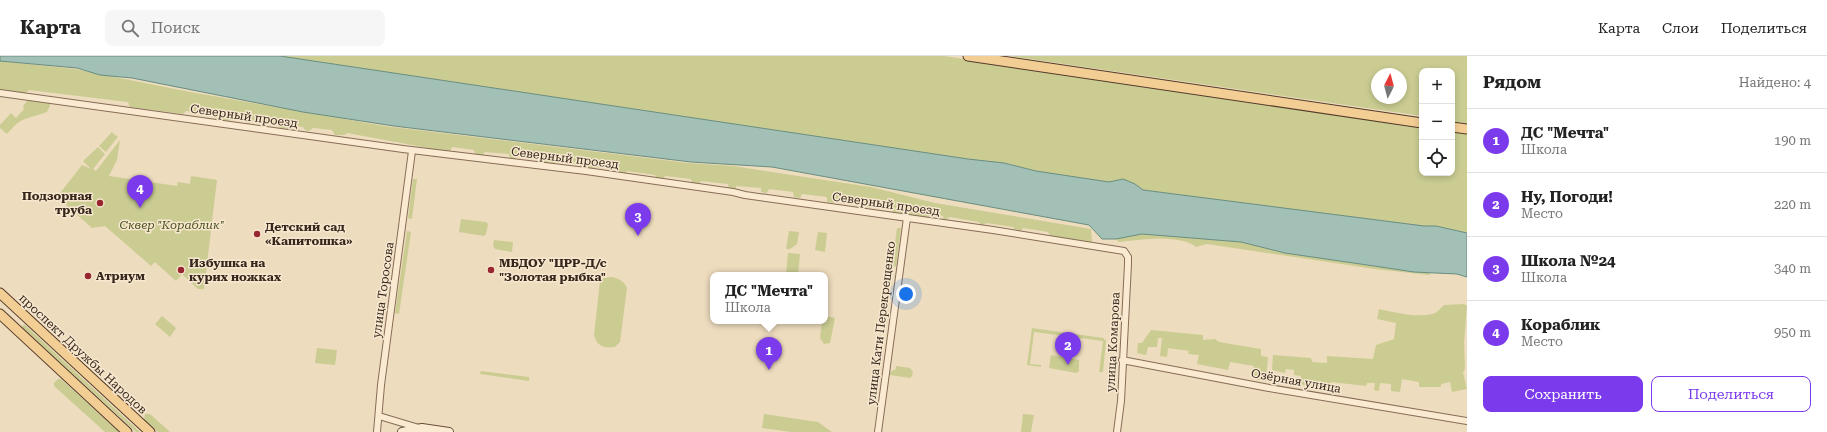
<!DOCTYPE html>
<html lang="ru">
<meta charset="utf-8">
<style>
body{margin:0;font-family:"Roboto Serif",serif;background:#f6f6f6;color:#222}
.controls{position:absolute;right:12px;top:12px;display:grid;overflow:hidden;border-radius:8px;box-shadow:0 2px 6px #0003}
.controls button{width:36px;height:36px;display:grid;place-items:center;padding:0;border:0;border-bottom:1px solid #e0e0e0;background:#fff;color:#222;font:20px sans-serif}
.compass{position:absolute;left:1371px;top:12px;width:36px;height:36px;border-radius:50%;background:#fff;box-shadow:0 2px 6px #0003;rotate:6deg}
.you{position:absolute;left:906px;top:238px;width:14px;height:14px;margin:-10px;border:3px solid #fff;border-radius:50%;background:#1a73e8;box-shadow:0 0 0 6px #1a73e833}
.badge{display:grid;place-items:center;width:26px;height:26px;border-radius:50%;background:#7c3aed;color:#fff;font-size:13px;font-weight:700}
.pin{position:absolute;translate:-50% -33px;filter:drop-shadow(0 1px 2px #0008)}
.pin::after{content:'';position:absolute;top:21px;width:14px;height:12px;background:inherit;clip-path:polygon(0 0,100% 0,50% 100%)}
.popup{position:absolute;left:710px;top:216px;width:118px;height:52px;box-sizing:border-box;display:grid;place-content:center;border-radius:8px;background:#fff;filter:drop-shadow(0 1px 3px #0005);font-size:13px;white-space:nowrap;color:#767676}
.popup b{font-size:15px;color:#222}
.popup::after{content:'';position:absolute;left:50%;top:100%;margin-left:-8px;border:8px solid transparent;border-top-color:#fff}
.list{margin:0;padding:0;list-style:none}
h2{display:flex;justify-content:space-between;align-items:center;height:52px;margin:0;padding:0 16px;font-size:17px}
h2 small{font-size:13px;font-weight:400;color:#767676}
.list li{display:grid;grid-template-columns:26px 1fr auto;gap:12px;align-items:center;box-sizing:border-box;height:64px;padding:0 16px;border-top:1px solid #e0e0e0}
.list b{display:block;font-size:15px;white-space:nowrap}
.list p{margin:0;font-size:13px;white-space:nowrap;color:#767676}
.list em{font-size:13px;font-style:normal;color:#767676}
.actions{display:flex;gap:8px;padding:12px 16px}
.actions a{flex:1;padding:9px 0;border:1px solid #7c3aed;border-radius:8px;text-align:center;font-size:14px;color:#7c3aed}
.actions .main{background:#7c3aed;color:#fff}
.icon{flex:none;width:22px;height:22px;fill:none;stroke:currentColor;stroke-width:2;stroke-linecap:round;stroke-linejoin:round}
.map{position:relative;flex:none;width:1467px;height:376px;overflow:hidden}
header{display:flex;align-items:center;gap:24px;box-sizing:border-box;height:56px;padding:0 20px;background:#fff;border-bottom:1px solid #e0e0e0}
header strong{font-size:19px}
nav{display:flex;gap:22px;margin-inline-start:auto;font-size:14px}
.search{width:280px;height:36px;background:#f6f6f6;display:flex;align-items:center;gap:10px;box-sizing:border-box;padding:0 14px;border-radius:8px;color:#767676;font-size:15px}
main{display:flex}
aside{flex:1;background:#fff}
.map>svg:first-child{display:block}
.green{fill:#cacc92;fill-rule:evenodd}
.water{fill:#a2c0b5;stroke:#698d81}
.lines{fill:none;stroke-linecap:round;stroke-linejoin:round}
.street-casing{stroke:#876c57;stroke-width:8}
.secondary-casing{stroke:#684e3a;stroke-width:10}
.primary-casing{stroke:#543b2b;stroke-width:11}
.street{stroke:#f9ead1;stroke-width:6}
.secondary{stroke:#f9ead1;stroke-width:8}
.primary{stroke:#f3ce94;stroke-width:9}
.poi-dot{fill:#972630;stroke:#f6e7ce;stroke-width:1.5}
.labels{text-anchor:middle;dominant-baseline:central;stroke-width:3;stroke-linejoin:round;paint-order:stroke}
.street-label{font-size:12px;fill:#36261c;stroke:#f6e7ce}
.poi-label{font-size:12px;font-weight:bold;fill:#36261c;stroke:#f6e7ce;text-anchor:start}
.park-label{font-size:12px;font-style:italic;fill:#4a5322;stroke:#f6e7ce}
</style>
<header>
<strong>Карта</strong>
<div class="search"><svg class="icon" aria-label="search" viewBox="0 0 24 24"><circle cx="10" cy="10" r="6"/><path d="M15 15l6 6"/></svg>Поиск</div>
<nav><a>Карта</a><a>Слои</a><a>Поделиться</a></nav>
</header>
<main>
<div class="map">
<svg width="1467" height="376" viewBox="0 0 1467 376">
<rect width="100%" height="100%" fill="#eedcbe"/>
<!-- green -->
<path class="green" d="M280 0H944L1422 71V117H1452V75L1467 77V177L1436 170H1424L1143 134 1135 128 1123 123 1109 126 1036 115 1004 107 968 103Z
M1009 0H1467V68L1452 65V15H1422V60ZM1377 18H1401V42H1377Z
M0 5 75 13 190 36 384 70 688 107 733 110 871 131 935 147 1091 173 1092 186 1051 181 1048 176 1023 172 1020 176 1016 175 1013 171 987 167 981 170 979 166 950 161 944 164 943 160 931 158 928 162 894 157 889 151 874 148 871 152 866 151 864 147 835 143 833 147 827 146V141L802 138 800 142 794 141 793 136 769 133 767 137 761 136V132L736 130 735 134 729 133 728 128 701 125 699 128 692 127 691 123 665 120 662 124 657 123 655 119 627 115 625 119 618 118 616 113 596 111 594 114 581 113 580 109 557 105 554 109 544 107 543 103 518 100 515 103H510L509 98 485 96 482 100 475 98 474 94 452 91 450 96 347 77 345 79H335L332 74 313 72 309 75 305 74 303 71 293 70 289 73 280 72 276 67 254 64 249 68 247 67 245 63 233 62 229 65 216 63 214 59 186 55 183 58 130 51 128 46 29 34 25 37 0 33Z
M28 44 51 47 47 56C26 64 23 59 7 78L0 72V69L11 57 16 62 24 53 23 50Z
M112 76 116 80 118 79 117 82 106 96 99 90Z
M120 84 117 104 109 120 177 130 178 126 190 128 191 120 217 124 204 233H198L182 218 176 225 155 206 151 210 105 170 92 172 57 141 82 109 91 113 83 105 98 91 105 98 93 113 96 115Z
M413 123H417L412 163 408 162Z
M461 163 486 166 488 168 486 178 484 180 459 176Z
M897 172H901L896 210 893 211 892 209Z
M407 175 411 176 399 258 395 257Z
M789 175 799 176 797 188 790 193H786Z
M818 176 827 177 825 196 815 194Z
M1142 178 1241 186 1285 197 1414 216 1431 217 1429 219 1375 213 1207 188 1196 191C1180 178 1139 184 1119 186L1116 183Z
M494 184 513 186 512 196 495 193 493 190Z
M788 197 800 198 798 219H786Z
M612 221C619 223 624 225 627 232L620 286 615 291C604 292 597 291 594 279L600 225 604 222Z
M1464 248 1467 250 1464 287 1465 312 1463 317 1467 333 1452 336 1450 326 1441 328V331H1419V326L1402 323 1400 336 1391 335V328L1380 327 1379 335 1374 334 1375 327H1367L1366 330 1331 326 1330 336 1320 334 1321 326 1309 325 1308 330 1300 328 1301 320 1294 319V314L1286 313 1285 317 1272 314 1273 299 1311 302 1312 306 1327 307V300L1373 303 1376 289 1394 283 1396 267 1377 263 1379 253C1394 256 1420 263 1435 257 1438 256 1441 251 1444 249Z
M162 260 176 272 170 281 155 268Z
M825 260 835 262 830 287 824 288 820 282 822 265H825Z
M24 268 140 376H136L22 271Z
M1032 272 1103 282 1106 285 1103 316H1099L1103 285 1034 276 1030 308 1041 309V311L1027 309Z
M1151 274 1203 279V284L1215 283 1219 286 1261 293V300L1268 301 1266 325 1253 323 1254 310 1230 306 1228 314 1197 308 1199 299 1188 298 1189 295 1168 292 1167 301 1160 300 1162 282H1158L1157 291H1148L1146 299 1137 297 1138 287H1142Z
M317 292 337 294 335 309 315 307Z
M1051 299 1079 304V315L1076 317 1049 312Z
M896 310 910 312 913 316 912 320 910 322 890 319 888 317 896 313Z
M481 315 529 321V325L480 318Z
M58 323H61L119 376H105L54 330V327Z
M145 358H150L170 376H158L144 364Z
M764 358 818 366 832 376H791L762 372Z
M1023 358 1034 359 1031 376H1021Z"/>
<!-- water -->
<path class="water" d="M0 0H280L968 103 1004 107 1036 115 1109 126 1123 123 1135 128 1143 134 1424 170H1436L1467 177V221L1457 218 1414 216 1374 210 1285 197 1241 186 1142 178 1116 183H1102L1089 169 772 111 691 106 394 70 303 56 132 22 100 19 77 12 0 5Z"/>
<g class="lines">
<defs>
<path id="street" d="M0 37 403 93 586 115 733 136 745 139 993 174 1124 195 1128 201V208L1121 345 1117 376
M1122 304 1269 332 1467 365
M379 360 419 372
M377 376 381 329 412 95
M878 376 907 162"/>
<path id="secondary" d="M402 376 422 372 449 376"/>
<path id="primary" d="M968 0 1422 67
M1452 71 1467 73
M0 237 150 376
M0 258 127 376"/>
</defs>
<!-- street casing -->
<use href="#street" class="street-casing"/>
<!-- secondary casing -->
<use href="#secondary" class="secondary-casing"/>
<!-- primary casing -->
<use href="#primary" class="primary-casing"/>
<!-- street -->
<use href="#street" class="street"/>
<!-- secondary -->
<use href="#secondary" class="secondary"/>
<!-- primary -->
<use href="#primary" class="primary"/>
</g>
<!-- markers -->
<g class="poi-dot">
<circle cx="100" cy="147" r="4"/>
<circle cx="257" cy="178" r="4"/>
<circle cx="181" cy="214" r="4"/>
<circle cx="491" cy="214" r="4"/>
<circle cx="88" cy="220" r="4"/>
</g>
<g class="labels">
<!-- street labels -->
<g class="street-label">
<text transform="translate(244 60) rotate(8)">Северный проезд</text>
<text transform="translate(565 102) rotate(7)">Северный проезд</text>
<text transform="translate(886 148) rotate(8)">Северный проезд</text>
<text transform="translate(383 234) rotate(-82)">улица Торосова</text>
<text transform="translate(881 267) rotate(-83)">улица Кати Перекрещенко</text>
<text transform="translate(1113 286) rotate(-87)">улица Комарова</text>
<text transform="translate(83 298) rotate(43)">проспект Дружбы Народов</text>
<text transform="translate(1296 325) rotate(10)">Озёрная улица</text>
</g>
<!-- poi labels -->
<g class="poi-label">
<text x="92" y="140" text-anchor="end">Подзорная<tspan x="92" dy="14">труба</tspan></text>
<text x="265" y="171">Детский сад<tspan x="265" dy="14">«Капитошка»</tspan></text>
<text x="189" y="207">Избушка на<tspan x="189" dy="14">курих ножках</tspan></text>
<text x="499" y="207">МБДОУ "ЦРР-Д/с<tspan x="499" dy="14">"Золотая рыбка"</tspan></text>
<text x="96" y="220">Атриум</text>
</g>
<!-- park labels -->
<g class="park-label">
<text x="172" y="169">Сквер "Кораблик"</text>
</g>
</g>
</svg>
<div class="controls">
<button>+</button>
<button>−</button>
<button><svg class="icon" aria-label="locate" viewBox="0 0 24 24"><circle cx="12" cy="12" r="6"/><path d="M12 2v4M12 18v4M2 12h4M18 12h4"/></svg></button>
</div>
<svg class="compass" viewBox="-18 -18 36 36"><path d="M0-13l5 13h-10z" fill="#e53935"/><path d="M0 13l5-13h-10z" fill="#767676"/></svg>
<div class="you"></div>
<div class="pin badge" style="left:769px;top:314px">1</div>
<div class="popup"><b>ДС &quot;Мечта&quot;</b>Школа</div>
<div class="pin badge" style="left:1068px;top:309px">2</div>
<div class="pin badge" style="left:638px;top:180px">3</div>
<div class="pin badge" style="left:140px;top:152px">4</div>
</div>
<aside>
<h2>Рядом<small>Найдено: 4</small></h2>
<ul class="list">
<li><span class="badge">1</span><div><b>ДС &quot;Мечта&quot;</b><p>Школа</p></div><em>190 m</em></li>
<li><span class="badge">2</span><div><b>Ну, Погоди!</b><p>Место</p></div><em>220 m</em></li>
<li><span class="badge">3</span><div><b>Школа №24</b><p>Школа</p></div><em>340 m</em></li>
<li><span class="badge">4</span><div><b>Кораблик</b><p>Место</p></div><em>950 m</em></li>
</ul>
<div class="actions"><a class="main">Сохранить</a><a>Поделиться</a></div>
</aside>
</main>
